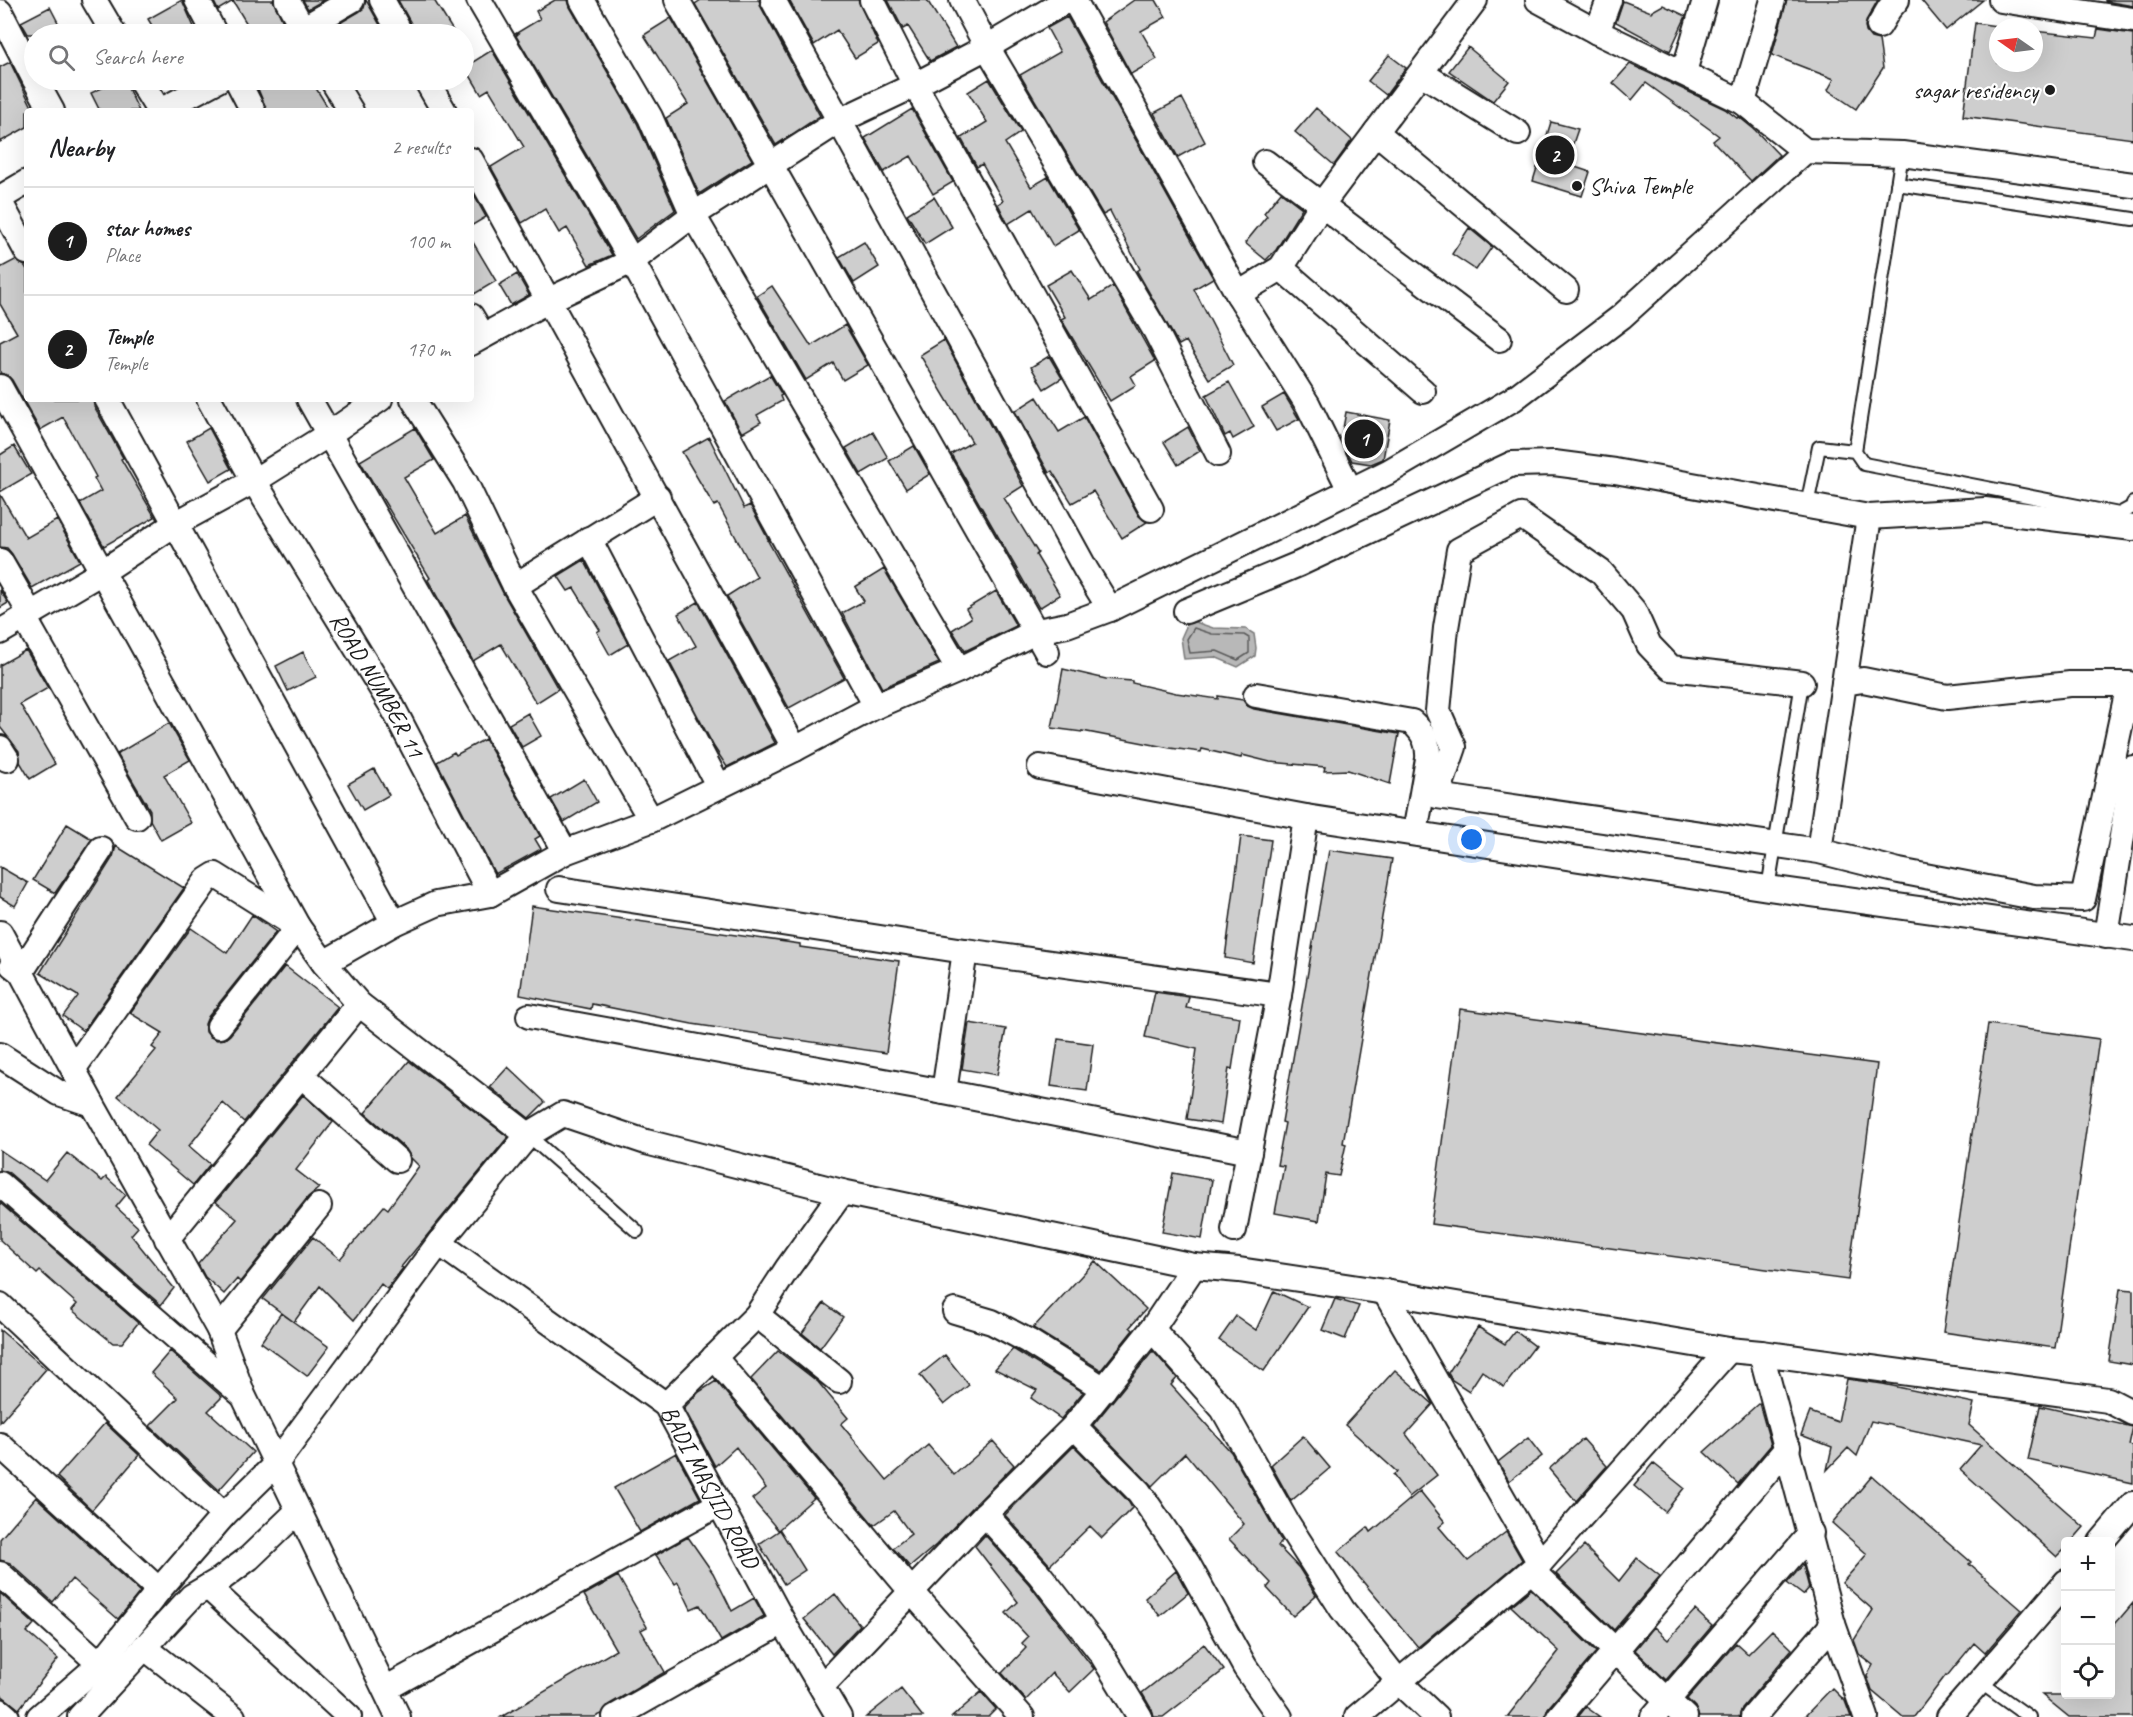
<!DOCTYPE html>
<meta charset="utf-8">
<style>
body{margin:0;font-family:Caveat,sans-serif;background:#f2f2f2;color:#202124}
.controls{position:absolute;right:18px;bottom:18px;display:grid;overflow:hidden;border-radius:6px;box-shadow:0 6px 24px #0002}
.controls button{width:54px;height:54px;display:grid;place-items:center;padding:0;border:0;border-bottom:2px solid #e0e0e0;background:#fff;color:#202124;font:30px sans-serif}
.compass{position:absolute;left:1989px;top:18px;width:54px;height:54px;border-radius:50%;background:#fff;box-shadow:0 6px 24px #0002;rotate:284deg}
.you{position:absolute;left:1472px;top:840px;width:21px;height:21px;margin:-15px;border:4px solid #fff;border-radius:50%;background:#1a73e8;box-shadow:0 0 0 9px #1a73e833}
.badge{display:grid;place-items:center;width:39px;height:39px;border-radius:50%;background:#1c1c1c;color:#fff;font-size:20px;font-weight:700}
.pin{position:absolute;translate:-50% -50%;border:3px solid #fff;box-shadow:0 2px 6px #0006}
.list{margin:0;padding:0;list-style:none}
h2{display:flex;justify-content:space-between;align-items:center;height:78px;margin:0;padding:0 24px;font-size:26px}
h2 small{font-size:20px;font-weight:400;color:#757577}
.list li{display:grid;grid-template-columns:39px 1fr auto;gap:18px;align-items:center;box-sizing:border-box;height:108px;padding:0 24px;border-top:2px solid #e0e0e0}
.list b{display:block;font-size:22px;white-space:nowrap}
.list p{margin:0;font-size:20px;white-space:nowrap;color:#757577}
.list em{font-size:20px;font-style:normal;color:#757577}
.icon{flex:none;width:33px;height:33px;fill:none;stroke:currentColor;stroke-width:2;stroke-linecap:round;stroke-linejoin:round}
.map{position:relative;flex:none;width:2133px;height:1717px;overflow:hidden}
.search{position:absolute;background:#fff;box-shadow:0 6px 24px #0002;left:24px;top:24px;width:450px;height:66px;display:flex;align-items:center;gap:15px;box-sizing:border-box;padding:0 21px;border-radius:33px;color:#757577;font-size:22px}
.panel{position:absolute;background:#fff;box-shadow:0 6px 24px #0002;left:24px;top:108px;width:450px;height:294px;border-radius:6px}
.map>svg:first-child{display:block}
.water{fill:#b8b8b8;stroke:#7a7a7a;stroke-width:1.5}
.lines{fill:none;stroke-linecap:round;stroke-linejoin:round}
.shore{stroke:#5a5a5a;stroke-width:1.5}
.building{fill:#cecece;stroke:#1c1c1c;stroke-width:1.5}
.service-casing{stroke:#1c1c1c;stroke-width:16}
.minor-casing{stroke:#1c1c1c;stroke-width:28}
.service{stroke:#fff;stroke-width:12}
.minor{stroke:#fff;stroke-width:24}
.poi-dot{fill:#1c1c1c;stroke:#fff;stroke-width:2}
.labels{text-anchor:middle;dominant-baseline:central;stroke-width:4.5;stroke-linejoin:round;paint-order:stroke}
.poi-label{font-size:24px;fill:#1c1c1c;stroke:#fff;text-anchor:end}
.street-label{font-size:24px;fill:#1c1c1c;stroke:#fff}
</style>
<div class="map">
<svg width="2133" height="1717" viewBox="0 0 2133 1717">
<rect width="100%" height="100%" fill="#fff"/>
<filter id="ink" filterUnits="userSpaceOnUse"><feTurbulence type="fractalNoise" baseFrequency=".0167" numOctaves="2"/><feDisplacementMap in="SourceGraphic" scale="12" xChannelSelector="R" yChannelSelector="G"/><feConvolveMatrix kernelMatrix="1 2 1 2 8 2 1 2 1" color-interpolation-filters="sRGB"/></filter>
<g filter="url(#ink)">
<!-- water -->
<path class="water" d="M1189 620 1213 628 1246 629 1254 634 1256 648 1255 656 1238 667 1215 657 1184 659 1181 638Z"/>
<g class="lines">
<!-- shore -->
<path class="shore" d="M1194 628 1212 634 1244 635 1249 638V653L1238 660 1217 651 1190 653 1187 639Z"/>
</g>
<!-- building -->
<path class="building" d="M182 0 194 27 181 34H157L148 19Z
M213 0H273L284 24 280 34H253L233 1 218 10Z
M303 0H324L308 9Z
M366 0 385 34H321L359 12 364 8Z
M398 0H434L455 34H415L413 27Z
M555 0H568L570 7 637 123 675 210 636 239 516 36 518 34H515L540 19 536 11Z
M701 0H759L761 7 820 116 776 145 695 4Z
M789 0H858L878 44 855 58 837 30 814 45Z
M888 0H927L956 47 930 61 908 26 903 29Z
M1134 0H1156L1166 17 1141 31 1157 59 1131 74 1103 22Z
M1787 0H1878L1867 19 1865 26 1866 32 1871 38 1879 40 1883 68 1856 109 1828 90 1834 79 1772 55Z
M1921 0H1983L1946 30Z
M2105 0H2133V6L2105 1Z
M1623 1 1651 12 1663 5 1686 16 1670 51 1616 22Z
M50 7 64 34H28L21 22Z
M1067 17 1213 278 1194 289 1233 365 1209 379 1186 341 1179 345 1137 271 1140 269 1110 211 1103 215 1020 75 1060 52 1047 28Z
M671 18 752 160 699 194 666 118 688 104 644 35Z
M1975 23 2004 27H1998V63H2034V31L2096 38 2098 29 2133 34V139L1963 116Z
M1468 47 1509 81 1493 101 1449 71Z
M492 50 612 255 589 265 567 228 559 233 545 209 522 223 491 167 524 147 489 89 481 94 465 67Z
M1389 55 1406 68 1386 95 1368 81Z
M10 62 34 111H27V127L0 142V67Z
M1630 64 1725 109 1737 118 1739 117 1755 130 1779 155 1751 181 1713 141 1719 136 1646 83 1632 100 1613 83Z
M989 79 1021 132 1005 143 1031 187 1048 177 1079 230 1053 246 1032 209 1008 224 998 204 1003 201 982 164 977 167 961 138 987 122 968 92Z
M119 80H124L139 111H100L91 93Z
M273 80H311L330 111H267L258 89Z
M1182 98 1205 142 1178 157 1154 113Z
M1316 108 1352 140 1334 165 1295 132Z
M912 109 953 182 933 194 911 156 884 172 865 138Z
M1551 122 1578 129 1566 164 1590 172 1582 196 1533 181Z
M471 190 486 217 471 226Z
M1281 192 1302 208 1276 250 1266 260 1245 243 1267 216 1264 213Z
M934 197 952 227 925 244 907 214Z
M1469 228 1492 247 1476 270 1452 254Z
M471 239 496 281 471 296Z
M864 242 879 267 854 283 839 257Z
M15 260 25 266 27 270V399H93L94 406 123 458 121 459 155 517 104 546 80 503 101 491 94 478 96 477 63 417 40 430 12 380 7 375 0 373V342L17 333 0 304V268Z
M1072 270 1091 300 1113 286 1155 361 1131 376 1136 385 1110 401 1061 319 1065 317 1046 285Z
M517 274 529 295 511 305 499 285Z
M772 286 811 346 845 325 868 365 843 380 833 363 806 380 757 296Z
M944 340 1023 486 1004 498 1038 553 1036 555 1060 595 1039 608 951 454 972 442 920 355Z
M1049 356 1062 378 1044 389 1031 367Z
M770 375 782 395 780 396 782 401 757 415 761 422 742 433 725 401Z
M1229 382 1254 427 1233 439 1230 433 1225 436 1206 395Z
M1284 394 1299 419 1276 431 1262 407Z
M1037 397 1059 432 1084 417 1139 516 1147 522 1122 538 1093 491 1072 503 1052 471 1049 473 1015 411Z
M1346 412 1390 420 1383 459 1371 464 1352 461 1341 439Z
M1188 427 1200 451 1178 465 1164 442Z
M209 428 231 469 210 481 187 441Z
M415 428 434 460 404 477 437 533 465 516 503 593 558 689 536 703 501 644 473 661 428 580 430 578 360 461Z
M873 432 888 458 861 474 846 448Z
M709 437 744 508 750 505 769 541H768L844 678 789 708 727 596 757 577 718 504 714 506 682 452Z
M14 446 31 474 0 492V455Z
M914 446 930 474 906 489 889 461Z
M0 494 26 538 57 520 80 561 32 588 12 554 7 548 0 547Z
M584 560 628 644 610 655 597 632 600 630 574 588 568 591 558 576Z
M884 569 939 663 882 688 842 613 864 601 855 587Z
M0 590 8 603 0 608Z
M996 591 1016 626 965 651 952 630 971 618 966 609Z
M698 602 775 743 727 767 714 747 669 661 696 646 678 614Z
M26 650 48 688 20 704 55 764 30 779 20 762 19 751 0 727V665Z
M303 652 316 677 288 691 276 666Z
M1063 669 1106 679 1132 681V683L1176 693 1218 699V696L1243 700 1247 706 1254 709 1399 734 1390 784 1348 770 1324 771 1325 767 1270 762 1242 755 1241 758 1202 749 1201 752 1170 748 1082 731V732L1052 728Z
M528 713 541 736 522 747 509 724Z
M169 723 190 760 164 775 191 823 161 840 150 820V810L117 754Z
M485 739 540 836 535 839 541 849 495 874 437 762 454 752 456 755Z
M374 769 389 795 363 810 348 784Z
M584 779 597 802 564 822 551 799Z
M67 824 92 839 55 893 33 880Z
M1241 836 1271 840 1253 963 1225 958Z
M116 846 184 888 83 1031 63 1016 78 996 40 973 113 857Z
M1329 850 1392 859 1343 1143 1346 1144 1339 1176 1326 1174 1319 1221 1275 1213 1284 1166 1277 1165 1285 1123 1282 1122Z
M0 867 28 883 15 906 0 897Z
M532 906 800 944V947L899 961 886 1053 692 1024 592 1004 591 1009 520 995Z
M252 915 276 932 208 1017 205 1024 206 1032 210 1037 217 1040 225 1039 230 1035 285 966 338 1007 244 1122 223 1103 189 1146 210 1164 193 1185 146 1145 158 1130 118 1096 156 1050 152 1047 163 1033 130 1013 191 928 227 953Z
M1155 992 1189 997 1186 1008 1240 1017 1232 1069 1229 1068 1221 1124 1187 1119 1197 1049 1145 1037Z
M1460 1009 1877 1064 1848 1280 1431 1224Z
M969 1023 1006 1029 997 1075 962 1069Z
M1988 1024 2099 1039 2055 1348 1943 1332Z
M1058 1039 1093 1044 1087 1091 1051 1086Z
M409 1061 508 1137 401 1267 403 1268 387 1289 381 1284 354 1320 320 1286 294 1322 263 1299 313 1237 340 1259 384 1206 388 1209 419 1166 411 1158 406 1149 365 1113Z
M508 1067 545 1102 529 1118 490 1087Z
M303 1095 333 1122 296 1170 319 1188 308 1197 240 1282 237 1279 224 1294 205 1277 198 1264 237 1219 216 1202Z
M0 1150 45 1180 67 1153 102 1181 106 1177 126 1195 116 1207 138 1227 131 1235 174 1288 161 1305 9 1173 0 1170Z
M1173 1173 1212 1180 1202 1239 1162 1232Z
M0 1203 138 1323 122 1343H113L72 1310 77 1304 40 1271 37 1274 0 1240Z
M1095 1261 1146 1309 1130 1327 1133 1330 1101 1370 1033 1328Z
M2120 1289 2133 1290V1365L2109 1361Z
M1274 1291 1308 1307 1264 1371 1219 1340 1236 1316 1256 1330Z
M1335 1299 1359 1306 1345 1339 1322 1330Z
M824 1303 843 1317 820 1348 802 1333Z
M281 1313 329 1347 307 1376 261 1342Z
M1478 1327 1505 1344 1515 1331 1535 1346 1504 1387 1482 1371 1469 1391 1452 1380 1448 1373Z
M0 1330 46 1369 0 1422Z
M1013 1349 1083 1392 1061 1419 1031 1398 1037 1390 995 1369Z
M170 1351 222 1397 208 1411 253 1452 219 1490 150 1426 178 1398 151 1373Z
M778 1351 818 1382 848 1418 841 1424 887 1480 928 1445 954 1475 993 1441 1014 1465 936 1545 910 1567 893 1548 911 1534 894 1511 874 1525 751 1379Z
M1153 1351 1177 1378 1171 1385 1231 1452 1282 1542 1278 1546 1299 1568 1316 1595 1293 1616 1267 1588 1271 1583 1229 1539 1244 1524 1185 1453 1152 1486 1093 1425Z
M945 1355 969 1385 944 1405 920 1375Z
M1395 1370 1433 1404 1406 1434 1437 1475 1409 1497 1393 1475 1397 1472 1345 1425Z
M1847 1379 1883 1384 1974 1403 1969 1425 2084 1527 2071 1542H2066V1548L2057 1557 1960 1469 1981 1445 1871 1421 1857 1456 1848 1448 1827 1470 1832 1447 1801 1435 1810 1412 1838 1422Z
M716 1381 814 1498 778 1530 752 1499 766 1488 736 1447 715 1466 684 1408 699 1392Z
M1759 1403 1771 1445 1738 1484 1704 1452Z
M2040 1406 2133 1427 2129 1445 2133 1446V1483L2028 1460Z
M105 1423 139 1455 92 1510 57 1477Z
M1303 1436 1330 1468 1291 1501 1271 1465Z
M1528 1438 1542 1456 1509 1481 1498 1462Z
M1583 1439 1607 1466 1576 1501 1549 1469Z
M1074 1446 1128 1501 1132 1508 1102 1538 1090 1526 1050 1565 1005 1515Z
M676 1453 700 1498 640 1532 614 1488Z
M1653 1463 1684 1488 1665 1512 1634 1486Z
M1872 1476 1971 1562 1969 1564 2022 1610 1985 1653 1974 1643 1947 1676 1946 1675 1914 1717H1903L1872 1691 1867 1676 1873 1665 1859 1654 1854 1640 1873 1610 1842 1583 1867 1554 1832 1523Z
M1420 1491 1445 1522 1439 1527 1468 1561 1506 1532 1522 1560 1418 1647 1338 1552 1368 1527 1371 1532Z
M36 1497 140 1592 118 1619 72 1579 53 1602 10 1563 0 1560V1539Z
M780 1530 805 1570 784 1584 759 1544Z
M985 1535 1029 1584 1094 1669 1070 1692 1052 1673 1026 1700 1002 1673 1026 1648 1022 1643 1028 1637 1006 1613 1018 1602 975 1546Z
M688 1537 713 1573 732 1611 754 1598 764 1616 721 1641 700 1605 691 1609 678 1582 675 1584 656 1555Z
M1584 1546 1619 1581 1637 1558 1660 1576 1614 1630 1556 1574Z
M1803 1565 1809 1588 1803 1595 1787 1583Z
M1176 1571 1188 1593 1160 1616 1145 1598Z
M618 1576 647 1627 641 1630 665 1672 608 1705 602 1714 595 1717H501L616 1650 584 1595Z
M1531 1589 1596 1652 1548 1708 1545 1717H1507L1559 1651 1511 1606Z
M0 1593 34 1624 27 1632 58 1659 19 1709 0 1694Z
M835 1594 860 1625 832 1654 804 1619Z
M2133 1603V1717H2069L2042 1695H2110V1630Z
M1695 1610 1712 1626 1666 1680 1635 1650 1654 1627 1668 1640Z
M1772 1630 1792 1649 1742 1708 1739 1717H1699L1695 1707 1687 1699 1736 1643 1748 1654Z
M1204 1644 1224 1670 1163 1717H1154L1152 1710 1142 1693Z
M1832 1688 1845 1701 1851 1717H1804Z
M901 1689 923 1717H866Z
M981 1692 996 1709 988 1717H952Z
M1586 1707 1600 1717H1578Z"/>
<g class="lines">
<defs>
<path id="service" d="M1902 154 1855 451 1864 464 2119 514 2132 507 2133 503
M1897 184 2133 219
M1807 505 1819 447 1855 451
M1768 888 1802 683
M528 1135 637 1231
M1980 1682 2029 1717"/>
<g id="minor">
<path d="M94 0 114 34"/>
<path d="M197 0 215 34"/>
<path d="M287 0 306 34"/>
<path d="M382 0 401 34"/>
<path d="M479 0 632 261 876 706"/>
<path d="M582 0 650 117 693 215 959 670"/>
<path d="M677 0 1047 652"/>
<path d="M773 0 1086 570 1110 609"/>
<path d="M872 0 915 85 1151 509"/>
<path d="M962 0 987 47 1155 330 1218 454"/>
<path d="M1074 0 1238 294 1308 405 1350 490"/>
<path d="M1538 0 1597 32 1743 102 1805 151"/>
<path d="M2001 0 2133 20"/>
<path d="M0 12 34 78"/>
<path d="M1879 26 1889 9 1897 0"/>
<path d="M1597 32 1609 0"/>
<path d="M294 34 352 0"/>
<path d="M1684 72 1705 0"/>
<path d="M1421 73 1518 133"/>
<path d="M35 80 52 111"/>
<path d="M140 80 159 111"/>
<path d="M237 80 253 111"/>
<path d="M332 80 351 111"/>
<path d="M426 80 444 111"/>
<path d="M1743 102 1773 0"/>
<path d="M160 111 218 80"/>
<path d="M1376 132 1566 290"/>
<path d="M471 160 795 749"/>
<path d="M1265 162 1499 339"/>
<path d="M0 198 27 182"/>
<path d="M0 202 27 252"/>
<path d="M1281 268 1423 391"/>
<path d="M1238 294 1281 268 1322 204 1475 0"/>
<path d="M471 316 483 336"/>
<path d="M471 343 549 300 632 261 693 215 839 121 915 85 987 47 1067 0"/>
<path d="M0 387 298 927"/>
<path d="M107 399 394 923"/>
<path id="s1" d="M209 399 254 481 392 706 490 894"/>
<path d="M309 399 565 852"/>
<path d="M413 399 465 482 515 586 651 820"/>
<path d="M1869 517 1985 510 2133 528"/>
<path d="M589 539 718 785"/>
<path d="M0 561 31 615"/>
<path d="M515 586 658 497"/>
<path d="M1186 611 1299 564 1512 464 1554 463 1615 471 1869 517 1844 683"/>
<path d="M25 619 137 817"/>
<path d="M0 632 102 572 175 524 254 481 329 434 380 399"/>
<path d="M1802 683 1671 668 1649 645 1634 611 1601 572 1521 516 1459 550 1446 628 1438 711 1454 747 1437 796 1819 851 1899 871 2034 897 2083 899 2129 684H2070L1947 697 1863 680 1844 683 1819 851"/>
<path d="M1256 695 1412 722C1424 733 1429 743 1428 759L1415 833"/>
<path d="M0 748 7 759"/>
<path d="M1040 767 1306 817"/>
<path d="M559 889 965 951"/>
<path d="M0 933 92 1104 219 1330 243 1395 398 1717"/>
<path d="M2106 936 2133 768"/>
<path d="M12 965 21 972 101 849"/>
<path d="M529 1016 944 1092 1249 1152"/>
<path d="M219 1026 298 927 324 963"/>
<path d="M0 1055 59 1093 92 1104"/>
<path d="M74 1068 207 880 215 875 296 926"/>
<path d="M301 1075 397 1160"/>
<path d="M944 1092 965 951 1279 995"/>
<path d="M528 1135 563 1114 646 1142 842 1192 1194 1266"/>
<path d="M0 1184 241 1394"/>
<path d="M1234 1230 1279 995 1306 817 1768 888 2133 939"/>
<path d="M167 1239 359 1004"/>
<path id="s2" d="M439 1243 666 1405 783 1622 839 1717"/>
<path d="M1385 1292 1540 1563"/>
<path d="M0 1305 224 1515"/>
<path d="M955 1311 992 1322 1028 1341 1104 1389"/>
<path d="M757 1315 839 1381"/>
<path d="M1152 1329 1194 1266 1239 1270 1385 1292 1729 1350 1761 1353 1833 1624 1866 1717"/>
<path d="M219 1330 319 1206"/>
<path d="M1761 1353 2108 1400 2133 1413"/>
<path d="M714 1357 912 1592 1022 1717"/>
<path d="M666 1405 757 1315 787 1269 842 1192"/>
<path d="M1074 1426 1139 1492 1188 1564 1245 1667 1280 1717"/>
<path d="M0 1445 159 1590"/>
<path d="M985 1514 1040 1575 1101 1653 1140 1717"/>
<path d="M2101 1542 2133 1504"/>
<path d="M1532 1571 1685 1717"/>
<path d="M0 1574 100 1664"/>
<path d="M208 1587 349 1717"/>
<path d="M144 1647 233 1717"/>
<path d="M822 1686 985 1514 1074 1426 1152 1329 1223 1409 1286 1521 1342 1609 1398 1681 1436 1717"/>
<path d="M385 1689 719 1504"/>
<path d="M0 1711 7 1717"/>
<path d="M39 1717 100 1664 159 1590 224 1515 275 1465 439 1243 528 1135 359 1004 324 963 394 923 436 904 490 894 565 852 651 820 795 749 876 706 959 670 1037 631 1067 625 1110 609 1388 472 1513 399 1621 317 1805 151 1902 154 2133 185"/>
<path d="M80 1717 192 1596 221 1579 249 1558 298 1511"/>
<path d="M615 1717 783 1622"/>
<path d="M1357 1717 1540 1563 1729 1350"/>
<path d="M1559 1717 1788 1447"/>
<path d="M1653 1717 1811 1533"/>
<path d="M1753 1717 1833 1624"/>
<path d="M1949 1717 2066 1582"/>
</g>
</defs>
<!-- service casing -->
<use href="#service" class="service-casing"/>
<!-- minor casing -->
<use href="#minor" class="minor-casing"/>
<!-- service -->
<use href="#service" class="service"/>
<!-- minor -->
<use href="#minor" class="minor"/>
</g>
</g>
<!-- markers -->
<g class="poi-dot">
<circle cx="2050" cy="90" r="6"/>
<circle cx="1577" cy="186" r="6"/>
</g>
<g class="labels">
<!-- poi labels -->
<g class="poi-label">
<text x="2038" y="90">sagar residency</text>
<text x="1589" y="186" text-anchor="start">Shiva Temple</text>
</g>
<!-- street labels -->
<g class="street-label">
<text stroke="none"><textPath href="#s1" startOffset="332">ROAD NUMBER 11</textPath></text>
<text stroke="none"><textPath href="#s2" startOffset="372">BADI MASJID ROAD</textPath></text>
</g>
</g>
</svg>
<div class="controls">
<button>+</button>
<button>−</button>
<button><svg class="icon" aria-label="locate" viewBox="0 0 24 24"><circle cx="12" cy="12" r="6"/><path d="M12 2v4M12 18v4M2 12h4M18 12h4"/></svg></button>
</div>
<svg class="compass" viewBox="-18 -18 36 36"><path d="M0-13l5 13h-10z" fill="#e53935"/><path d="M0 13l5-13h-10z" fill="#757577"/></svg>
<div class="you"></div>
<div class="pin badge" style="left:1364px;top:439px">1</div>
<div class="pin badge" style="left:1555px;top:155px">2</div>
<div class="search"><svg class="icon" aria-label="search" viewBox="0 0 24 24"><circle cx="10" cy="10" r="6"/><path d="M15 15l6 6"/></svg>Search here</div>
<section class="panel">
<h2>Nearby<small>2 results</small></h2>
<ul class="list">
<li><span class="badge">1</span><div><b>star homes</b><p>Place</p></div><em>100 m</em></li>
<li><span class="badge">2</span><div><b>Temple</b><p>Temple</p></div><em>170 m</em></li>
</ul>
</section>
</div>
